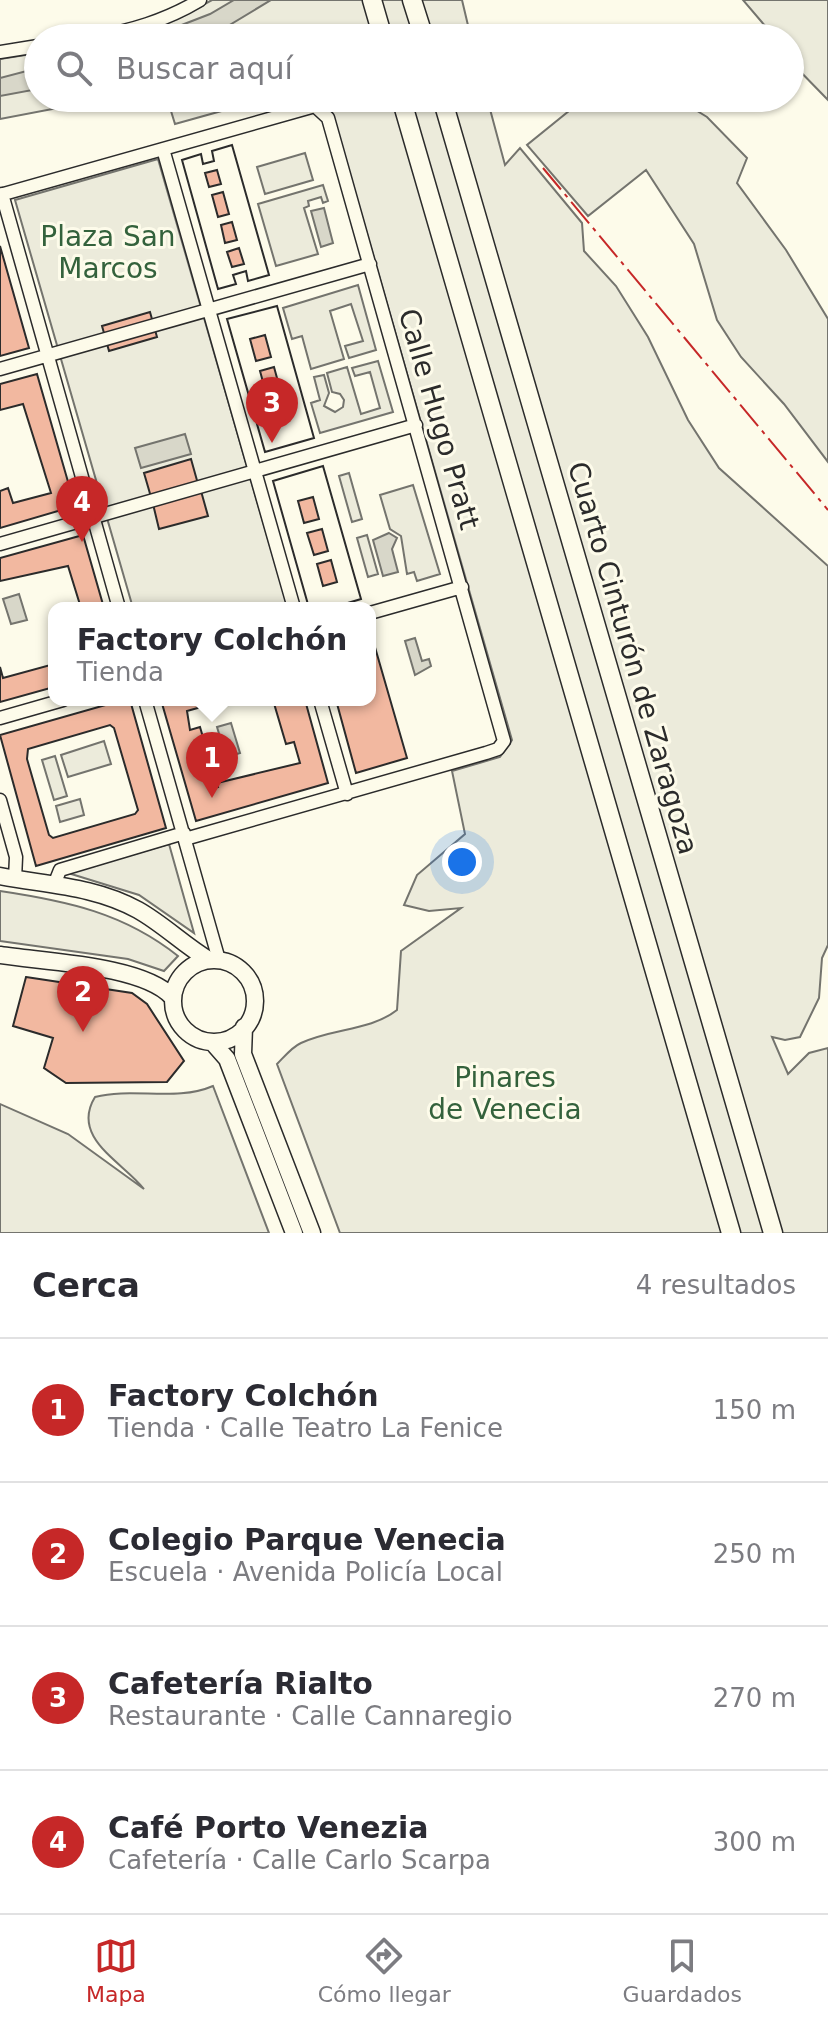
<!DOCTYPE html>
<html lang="es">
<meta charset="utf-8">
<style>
body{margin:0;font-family:"DejaVu Sans",sans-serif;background:#f7f7f7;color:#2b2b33}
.you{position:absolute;left:462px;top:862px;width:28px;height:28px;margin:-20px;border:6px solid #fff;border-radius:50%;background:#1a73e8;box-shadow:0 0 0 12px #1a73e833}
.badge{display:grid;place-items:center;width:52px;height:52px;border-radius:50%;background:#c62828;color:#fff;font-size:26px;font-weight:700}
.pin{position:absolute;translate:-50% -66px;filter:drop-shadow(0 2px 4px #0008)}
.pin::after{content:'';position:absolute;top:42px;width:28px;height:24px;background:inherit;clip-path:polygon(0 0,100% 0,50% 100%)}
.popup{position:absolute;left:48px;top:602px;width:328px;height:104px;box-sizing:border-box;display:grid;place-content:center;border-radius:16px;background:#fff;filter:drop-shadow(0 2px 6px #0005);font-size:26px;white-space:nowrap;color:#7c7c81}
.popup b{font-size:30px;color:#2b2b33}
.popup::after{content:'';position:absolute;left:50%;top:100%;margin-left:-16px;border:16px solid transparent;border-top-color:#fff}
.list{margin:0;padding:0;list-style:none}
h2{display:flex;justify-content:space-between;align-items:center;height:104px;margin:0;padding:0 32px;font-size:34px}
h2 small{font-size:26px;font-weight:400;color:#7c7c81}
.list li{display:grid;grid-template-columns:52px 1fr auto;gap:24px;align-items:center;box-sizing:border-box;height:144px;padding:0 32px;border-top:2px solid #e1e1e2}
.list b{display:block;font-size:30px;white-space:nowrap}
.list p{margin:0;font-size:26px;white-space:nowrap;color:#7c7c81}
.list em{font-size:26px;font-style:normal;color:#7c7c81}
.icon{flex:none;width:44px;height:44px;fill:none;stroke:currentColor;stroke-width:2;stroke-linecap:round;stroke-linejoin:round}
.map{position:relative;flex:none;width:828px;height:1233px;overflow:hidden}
.search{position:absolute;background:#fff;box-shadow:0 2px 6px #0004;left:24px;right:24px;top:24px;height:88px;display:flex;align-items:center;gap:20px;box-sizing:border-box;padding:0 28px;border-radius:44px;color:#7c7c81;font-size:30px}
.sheet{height:680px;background:#fff}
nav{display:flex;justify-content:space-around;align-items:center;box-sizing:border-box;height:112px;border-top:2px solid #e1e1e2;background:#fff;font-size:22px;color:#7c7c81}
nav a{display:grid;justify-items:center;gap:4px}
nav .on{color:#c62828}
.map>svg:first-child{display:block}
.green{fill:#ecebdb;stroke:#74746e;stroke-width:2}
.water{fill:#d8d7c9;stroke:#74746e;stroke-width:2}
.building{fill:#f2b8a0;stroke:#2b2b2b;stroke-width:2;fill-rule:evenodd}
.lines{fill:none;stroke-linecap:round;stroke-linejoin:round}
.minor-casing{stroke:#2b2b2b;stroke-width:15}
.major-casing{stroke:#2b2b2b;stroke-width:19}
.highway-casing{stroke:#2b2b2b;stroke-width:21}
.minor{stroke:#fdfbea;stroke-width:12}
.major{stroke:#fdfbea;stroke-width:16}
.highway{stroke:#fdfbea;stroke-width:18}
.power{stroke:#c62828;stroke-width:2;stroke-dasharray:28 6 4 6;stroke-linecap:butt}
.labels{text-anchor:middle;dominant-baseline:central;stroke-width:6;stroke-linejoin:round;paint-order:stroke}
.park-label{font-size:28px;fill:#34623c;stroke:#fdfbea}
.street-label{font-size:28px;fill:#2b2b2b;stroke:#fdfbea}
</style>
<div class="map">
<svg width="828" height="1233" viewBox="0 0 828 1233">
<rect width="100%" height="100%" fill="#fdfbea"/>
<!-- green -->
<path class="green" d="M212 0H462L471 38H114L181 17Z
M743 0H828V100L790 61V38H775L779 32 766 27Z
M38 53V98H110L0 119V59Z
M167 98H268L175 124Z
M328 98H487L505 165 520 148 582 223 584 251 616 286 648 337 688 420 719 468 828 566V945L822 958 819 998 800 1037 785 1040 772 1037 788 1074 809 1053 828 1048V1233H340L277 1064C284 1057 292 1047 301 1043 333 1028 370 1031 397 1010L401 951 461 908 429 911 404 905 417 875 465 834 452 771 500 757 512 740Z
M585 98H676L707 117 747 158 737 183 786 250 828 319V462L784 404 741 357 717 320 694 244 646 170 588 216 527 145Z
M305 153 313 180 265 194 257 167Z
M158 159 288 608H133L15 200Z
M323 185 328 201 323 203 321 197 308 201 309 206 304 208 318 254 276 266 258 204Z
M358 285 376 350 349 358 345 346 363 341 351 304 330 311 344 359 311 369 302 336 292 339 283 308Z
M378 361 393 412 320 433 311 403 320 400 314 377 324 375 329 393 324 406 335 412 343 407 344 400 340 394 332 392 327 373 347 367 361 414 380 408 370 372 355 376 352 368Z
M349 473 362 519 352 522 339 476Z
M413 485 440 574 417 581 414 572 407 574 401 536 390 529 380 495Z
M367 535 378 574 368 577 357 538Z
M104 741 111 764 68 777 61 755Z
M55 756 67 796 54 800 42 760Z
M80 799 84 815 60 822 56 806Z
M169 844 194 933 139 895 68 873Z
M0 891C67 901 124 913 178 956L164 971 128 959 0 941Z
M213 1086 269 1233H0V1104L68 1134 144 1189C123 1162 70 1138 95 1097 133 1087 176 1102 213 1086Z"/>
<!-- water -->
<path class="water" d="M234 0H271L208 38H148L210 14Z
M38 68V89L0 96V78Z
M324 208 333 243 321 247 311 211Z
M185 434 191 454 141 468 135 448Z
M389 533 397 538 392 549 398 572 383 576 373 540Z
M19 594 27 620 11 624 3 599Z
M415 638 422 661 429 659 431 666 415 675 405 641Z
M231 723 240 753 226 757 217 727Z"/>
<!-- building -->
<path class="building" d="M232 145 269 275 248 281 246 271 233 275 236 284 218 289 182 160 201 154 203 164 214 161 212 151ZM217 170 221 184 209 187 205 173ZM223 192 229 214 218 217 212 195ZM232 222 237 240 225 243 221 225ZM239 248 244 264 232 267 227 252Z
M232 145 269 275 248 281 246 271 233 275 236 284 218 289 182 160 201 154 203 164 214 161 212 151Z
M0 246 29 348 0 356Z
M277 306 314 438 265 452 227 319ZM265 335 271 357 256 361 250 339ZM274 367 280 389 266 393 260 371ZM283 399 289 421 275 425 269 403Z
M277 306 314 438 265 452 227 319Z
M150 312 157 337 109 351 102 326Z
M37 374 75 506 0 528V491L8 488 13 503 51 493 23 404 0 410V384Z
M191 459 198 484 151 497 144 473Z
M323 466 361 599 331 608H309L273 481ZM313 497 319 519 304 523 298 501ZM322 529 328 551 314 555 307 533ZM331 560 337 582 323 586 317 564Z
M323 466 361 599 331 608H309L273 481Z
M201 491 208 516 159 529 153 504Z
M83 535 104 608H81L68 566 0 581V558Z
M370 630 407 758 356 773 336 700H370Z
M54 664V687L0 702V667L3 678Z
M123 700H130L166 828 36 866 0 735ZM110 725 114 728 138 810 135 814 53 838 49 835 27 759 28 749Z
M161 700H226L187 711 190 730 200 727 214 775 206 778 209 789 218 787 217 783 300 763 294 742 286 744 273 700H305L328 783 196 821Z
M26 977 132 993 147 1004 184 1061 167 1082 66 1083 44 1068 53 1038 13 1026Z"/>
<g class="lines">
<defs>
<path id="minor" d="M90 38C130 31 165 21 200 0
M0 52 38 46
M163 149 294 608
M2 194 119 608
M0 195 315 106 328 118 504 741 498 749 486 753 185 839
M0 369 370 264
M0 544 416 425
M370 613 462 587
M145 700 219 960
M320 700 347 794
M0 718 63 700
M0 800 16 857 15 879
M54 885 60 870 184 833"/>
<path id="major" d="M0 876C47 885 95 886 138 910 163 924 184 945 209 960
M0 955C44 962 143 965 172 997
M173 1001a41 41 0 1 1 82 0a41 41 0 1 1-82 0Z
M244 1027 243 1054 312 1233
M213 1043 227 1059 294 1233"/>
<path id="highway" d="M372 0 383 38
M412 0 424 38
M401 98 731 1233
M442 98 773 1233"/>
</defs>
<!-- minor casing -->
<use href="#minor" class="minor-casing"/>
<!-- major casing -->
<use href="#major" class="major-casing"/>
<!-- highway casing -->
<use href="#highway" class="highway-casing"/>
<!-- minor -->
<use href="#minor" class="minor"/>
<!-- major -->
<use href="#major" class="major"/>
<!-- highway -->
<use href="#highway" class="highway"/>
<!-- power -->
<path class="power" d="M543 168 828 510"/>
</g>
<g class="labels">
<!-- park labels -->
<g class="park-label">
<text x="108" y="236">Plaza San<tspan x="108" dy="32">Marcos</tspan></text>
<text x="505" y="1077">Pinares<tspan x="505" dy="32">de Venecia</tspan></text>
</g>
<!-- street labels -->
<g class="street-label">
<text transform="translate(439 419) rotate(74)">Calle Hugo Pratt</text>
<text transform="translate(633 658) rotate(74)">Cuarto Cinturón de Zaragoza</text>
</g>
</g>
</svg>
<div class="you"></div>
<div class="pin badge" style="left:212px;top:798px">1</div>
<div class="popup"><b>Factory Colchón</b>Tienda</div>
<div class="pin badge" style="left:83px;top:1032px">2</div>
<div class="pin badge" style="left:272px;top:443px">3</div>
<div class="pin badge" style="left:82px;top:542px">4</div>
<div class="search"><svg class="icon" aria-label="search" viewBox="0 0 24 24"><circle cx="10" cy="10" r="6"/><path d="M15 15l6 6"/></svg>Buscar aquí</div>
</div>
<section class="sheet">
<h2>Cerca<small>4 resultados</small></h2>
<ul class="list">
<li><span class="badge">1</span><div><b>Factory Colchón</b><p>Tienda · Calle Teatro La Fenice</p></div><em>150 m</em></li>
<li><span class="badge">2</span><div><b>Colegio Parque Venecia</b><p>Escuela · Avenida Policía Local</p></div><em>250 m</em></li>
<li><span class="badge">3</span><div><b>Cafetería Rialto</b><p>Restaurante · Calle Cannaregio</p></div><em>270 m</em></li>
<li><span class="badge">4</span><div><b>Café Porto Venezia</b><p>Cafetería · Calle Carlo Scarpa</p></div><em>300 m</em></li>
</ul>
</section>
<nav>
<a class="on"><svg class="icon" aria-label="map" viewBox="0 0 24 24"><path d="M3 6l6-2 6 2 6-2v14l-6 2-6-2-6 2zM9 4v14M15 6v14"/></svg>Mapa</a>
<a><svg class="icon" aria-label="directions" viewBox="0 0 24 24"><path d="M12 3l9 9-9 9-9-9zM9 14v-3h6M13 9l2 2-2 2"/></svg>Cómo llegar</a>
<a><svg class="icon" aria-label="saved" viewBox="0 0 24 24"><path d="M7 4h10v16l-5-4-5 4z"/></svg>Guardados</a>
</nav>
